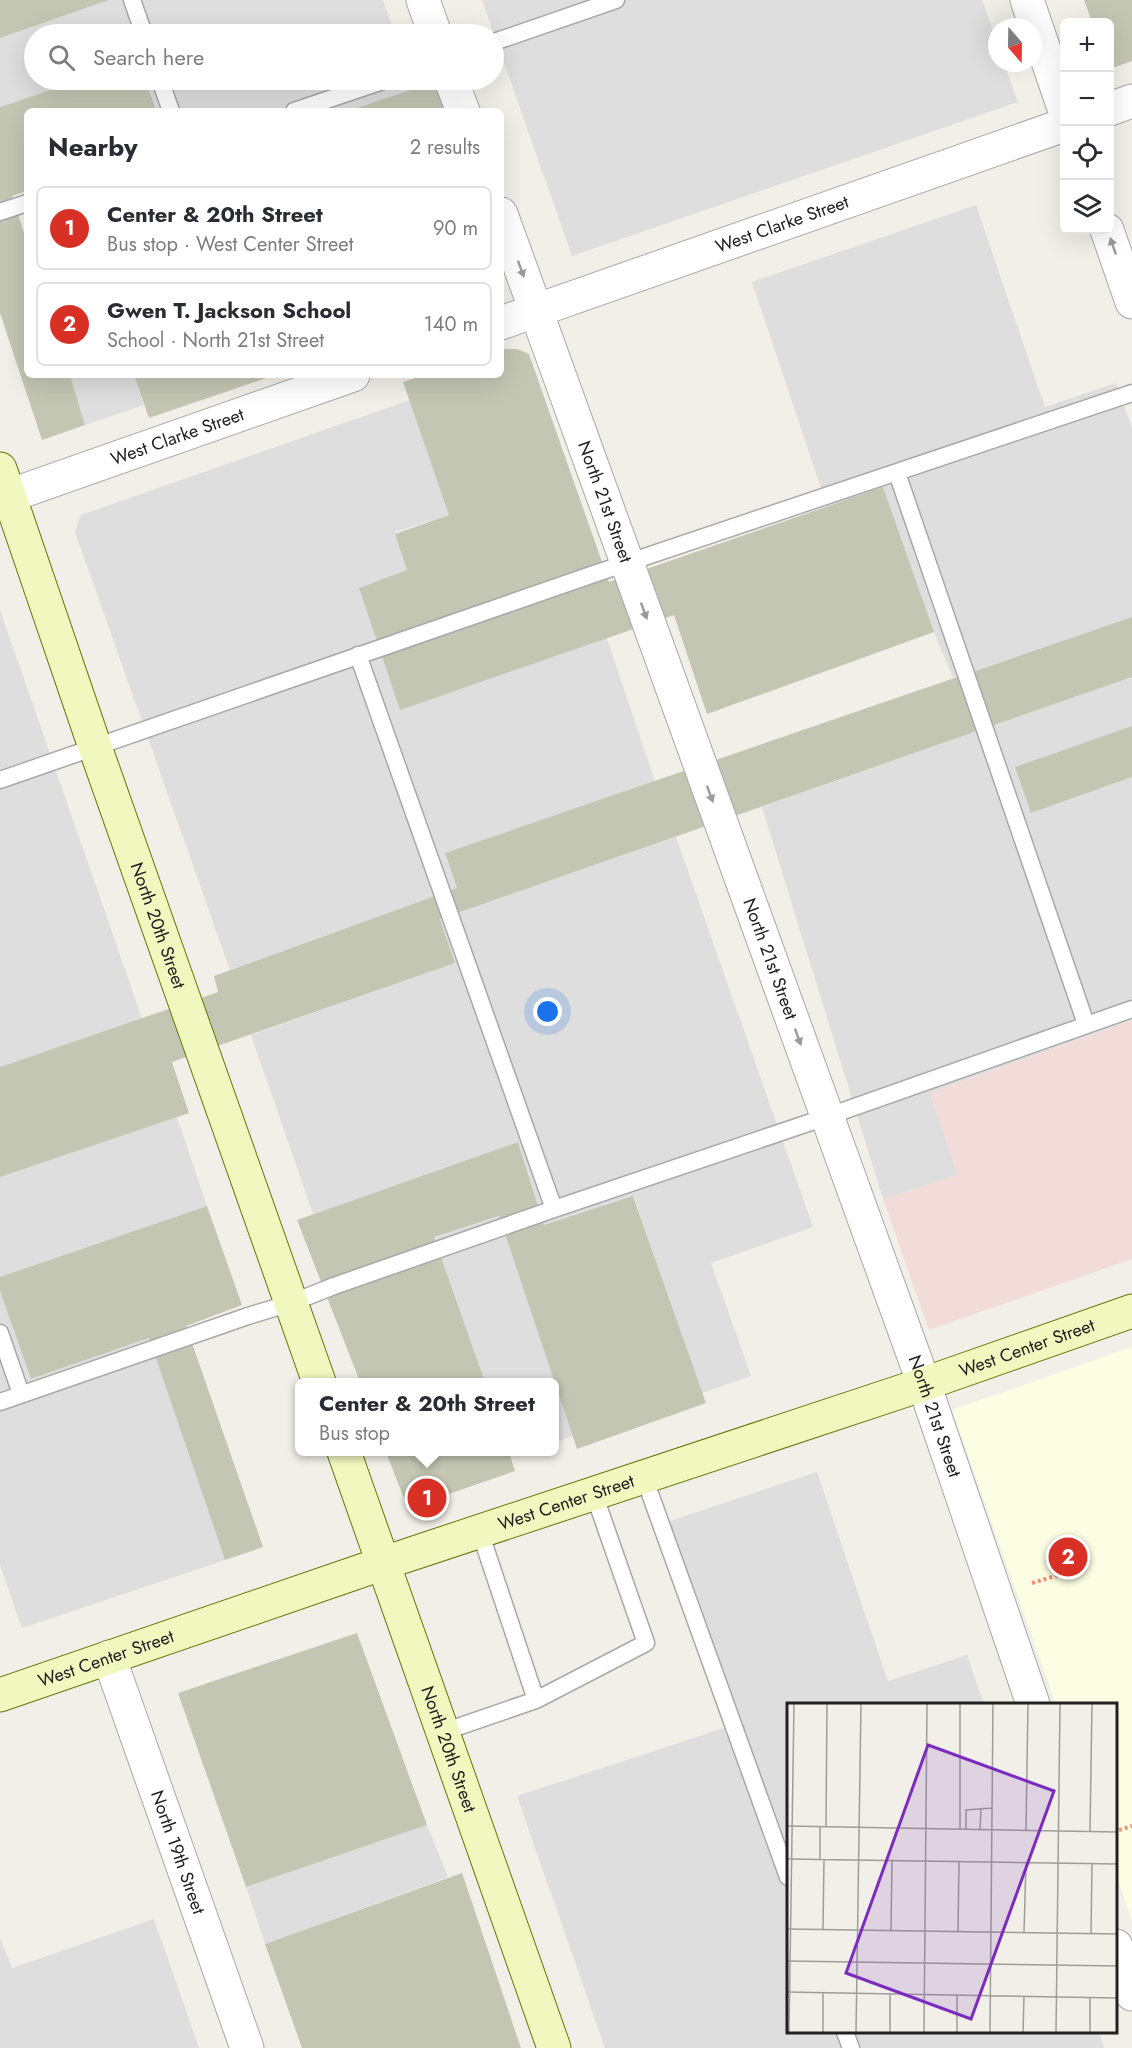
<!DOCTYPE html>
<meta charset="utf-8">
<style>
body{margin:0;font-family:Jost,sans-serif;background:#f2f2f3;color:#2b2b33}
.controls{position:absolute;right:18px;top:18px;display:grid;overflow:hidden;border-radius:9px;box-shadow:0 6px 24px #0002}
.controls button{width:54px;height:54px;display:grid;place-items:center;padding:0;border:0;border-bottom:2px solid #e1e1e2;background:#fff;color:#2b2b33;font:30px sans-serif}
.compass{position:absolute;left:988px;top:18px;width:54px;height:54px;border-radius:50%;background:#fff;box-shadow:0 6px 24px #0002;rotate:160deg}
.you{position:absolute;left:548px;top:1012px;width:21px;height:21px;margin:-15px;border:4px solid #fff;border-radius:50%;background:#1a73e8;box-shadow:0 0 0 9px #1a73e833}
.badge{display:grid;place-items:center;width:39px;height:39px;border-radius:50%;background:#d93025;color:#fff;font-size:20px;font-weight:700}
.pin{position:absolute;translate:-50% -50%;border:3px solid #fff;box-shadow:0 2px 6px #0006}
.popup{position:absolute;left:295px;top:1378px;width:264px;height:78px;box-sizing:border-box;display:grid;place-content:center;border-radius:9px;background:#fff;filter:drop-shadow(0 2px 4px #0005);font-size:20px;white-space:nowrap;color:#7c7c81}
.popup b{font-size:22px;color:#2b2b33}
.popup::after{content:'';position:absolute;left:50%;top:100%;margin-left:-12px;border:12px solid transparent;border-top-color:#fff}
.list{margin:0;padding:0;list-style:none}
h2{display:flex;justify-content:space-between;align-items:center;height:78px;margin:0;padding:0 24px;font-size:26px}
h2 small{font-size:20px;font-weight:400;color:#7c7c81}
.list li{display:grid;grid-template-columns:39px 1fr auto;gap:18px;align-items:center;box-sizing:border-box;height:84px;margin:0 12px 12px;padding:0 12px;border:2px solid #e1e1e2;border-radius:9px}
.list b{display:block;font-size:22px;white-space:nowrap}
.list p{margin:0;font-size:20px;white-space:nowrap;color:#7c7c81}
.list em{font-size:20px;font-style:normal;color:#7c7c81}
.icon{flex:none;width:33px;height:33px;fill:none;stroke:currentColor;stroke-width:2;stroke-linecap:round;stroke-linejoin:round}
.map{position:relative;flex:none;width:1132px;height:2048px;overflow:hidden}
.search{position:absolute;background:#fff;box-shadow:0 6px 24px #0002;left:24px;top:24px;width:480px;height:66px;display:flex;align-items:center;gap:15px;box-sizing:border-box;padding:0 21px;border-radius:33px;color:#7c7c81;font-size:22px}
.panel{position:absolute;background:#fff;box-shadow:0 6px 24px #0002;left:24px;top:108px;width:480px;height:270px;border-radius:9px}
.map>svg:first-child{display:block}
.residential{fill:#dfdede}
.commercial{fill:#f1dcd9}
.education{fill:#fcfee4}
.construction{fill:#c4c6b4}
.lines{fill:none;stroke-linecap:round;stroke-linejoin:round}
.lane-casing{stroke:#a8a8a8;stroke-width:19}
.street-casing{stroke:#a8a8a8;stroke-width:35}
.secondary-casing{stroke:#627808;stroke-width:35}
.path{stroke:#f68e75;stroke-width:4;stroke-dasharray:3 3;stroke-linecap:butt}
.lane{stroke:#fff;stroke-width:16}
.street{stroke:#fff;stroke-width:33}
.secondary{stroke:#f0f8bf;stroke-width:33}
.oneway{fill:#9b9b9b}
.labels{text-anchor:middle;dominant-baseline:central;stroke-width:6;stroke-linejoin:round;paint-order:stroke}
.street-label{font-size:18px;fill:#212121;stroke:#fff}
.inset-road{fill:none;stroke:#9e9d98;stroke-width:1.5}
.view{fill:#7b2cbf;fill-opacity:0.15;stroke:#7b2cbf;stroke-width:3}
.inset-edge{fill:none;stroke:#212121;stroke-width:3}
</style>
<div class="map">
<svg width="1132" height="2048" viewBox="0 0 1132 2048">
<rect width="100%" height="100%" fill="#f1efe8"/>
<!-- residential -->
<path class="residential" d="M109 0H383L395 34H34V80H80L0 107V38Z
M482 0H982L997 42V63H1004L1018 102 572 256Z
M145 80H410L413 89 351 111H158Z
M976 205 1045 407 1116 383 1132 428V617L953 678 934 632 883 488 827 506 752 282Z
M70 375H134L144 405 85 425Z
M410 400 449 515 395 532 408 571 400 709 607 638 655 781 445 853 457 888 230 970 75 532 81 515Z
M0 610 142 1018 0 1067Z
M1132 677V726L1015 767 1031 813 1132 777V1020L930 1093 958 1175 883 1199 762 807Z
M676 837 813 1227 711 1263 751 1376 702 1393 634 1197 544 1225 518 1142 313 1214 251 1035 455 963 440 919Z
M177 1117 207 1206 0 1277V1177Z
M500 1216 573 1436 555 1442 554 1382H485L434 1237Z
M0 1291 31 1379 149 1338 225 1560 22 1628 0 1565Z
M817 1472 888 1681 967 1655 984 1704H788V2032H1099L1104 2048H605L517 1796 733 1725 661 1524Z
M427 1825 448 1877 265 1944 246 1887Z
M154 1919 199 2048H0V1938L12 1968Z"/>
<!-- commercial -->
<path class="commercial" d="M1132 1020V1259L929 1330 883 1199 958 1175 930 1093Z"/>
<!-- education -->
<path class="education" d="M1132 1347V1921L1116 1874V1704H1056L952 1410Z"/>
<!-- construction -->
<path class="construction" d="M0 0H109L0 38Z
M1084 0H1132V61L1110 69V22H1092Z
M80 80H145L157 111H27V191L12 196 27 242V375H70L85 425 42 440 0 313V107Z
M434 82 445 111H348Z
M504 349H517L529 354 609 582 883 487 934 632 707 714 674 615 400 710 359 588 407 570 395 534 449 515 403 382 424 375H501V350Z
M134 375H275L149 418Z
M1132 617V677L440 919 455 963 172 1062 189 1113 0 1177V1067L218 992 214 976 457 888 445 853Z
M1132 726V777L1031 813 1015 767Z
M518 1142 544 1225 633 1196 706 1403 577 1449 499 1216 434 1237 485 1382H360L297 1220Z
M207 1206 242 1305 186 1326 263 1547 225 1560 149 1338 31 1379 0 1291V1277Z
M386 1452H509L515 1471 417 1505 407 1502 403 1496Z
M357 1633 427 1825 246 1887 178 1693Z
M462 1873 521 2048H302L265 1944Z"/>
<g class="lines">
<defs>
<path id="lane" d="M132 0 144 34
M494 42 616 0
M160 80 171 111
M294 111 386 80
M0 212 27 203
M897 473 1086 1024
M358 655 554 1209
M0 780 591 575 1132 393
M0 1333 21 1394
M0 1402 248 1316 291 1303 334 1286 554 1209 826 1117 1132 1009
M644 1477 788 1877
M480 1532 536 1700
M443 1732 536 1700 646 1643 594 1494
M845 2032 851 2048"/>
<g id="street">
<path d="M423 0 435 34"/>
<path d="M1027 0 1064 108"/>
<path d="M451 80 463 111"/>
<path d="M1110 109 1132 101"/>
<path id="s1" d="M501 214 924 1384 1033 1704"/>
<path d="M1107 230 1132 302"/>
<path id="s2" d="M501 323 1064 125"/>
<path id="s3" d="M0 499 353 375"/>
<path id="s4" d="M109 1657 247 2048"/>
<path d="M1116 1946 1132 1994"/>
</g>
<g id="secondary">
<path id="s5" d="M0 469 95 747 319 1382"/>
<path id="s6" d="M344 1452 554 2048"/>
<path id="s7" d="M0 1695 384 1563 924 1384 1132 1311"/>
</g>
</defs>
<!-- lane casing -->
<use href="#lane" class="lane-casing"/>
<!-- street casing -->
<use href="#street" class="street-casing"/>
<!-- secondary casing -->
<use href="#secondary" class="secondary-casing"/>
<!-- path -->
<path class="path" d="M1032 1583 1059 1575
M1119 1830 1132 1826"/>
<!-- lane -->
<use href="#lane" class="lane"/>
<!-- street -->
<use href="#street" class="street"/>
<!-- secondary -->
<use href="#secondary" class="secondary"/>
</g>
<!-- one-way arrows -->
<defs><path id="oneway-solid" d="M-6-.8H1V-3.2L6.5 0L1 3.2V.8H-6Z" transform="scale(1.5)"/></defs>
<g class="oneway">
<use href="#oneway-solid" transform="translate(1113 246) rotate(-109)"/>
<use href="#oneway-solid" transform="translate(521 269) rotate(70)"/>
<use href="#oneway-solid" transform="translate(644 611) rotate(70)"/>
<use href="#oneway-solid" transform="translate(710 794) rotate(70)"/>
<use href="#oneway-solid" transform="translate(798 1037) rotate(70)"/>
</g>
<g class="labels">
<!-- street labels -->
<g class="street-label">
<text stroke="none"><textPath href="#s2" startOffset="298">West Clarke Street</textPath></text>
<text stroke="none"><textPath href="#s3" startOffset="188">West Clarke Street</textPath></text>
<text stroke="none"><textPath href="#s1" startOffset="306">North 21st Street</textPath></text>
<text stroke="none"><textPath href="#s5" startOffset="483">North 20th Street</textPath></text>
<text stroke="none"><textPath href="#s1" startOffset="792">North 21st Street</textPath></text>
<text stroke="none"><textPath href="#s7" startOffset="1084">West Center Street</textPath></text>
<text stroke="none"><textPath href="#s1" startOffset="1278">North 21st Street</textPath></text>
<text stroke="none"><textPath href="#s7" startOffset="598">West Center Street</textPath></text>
<text stroke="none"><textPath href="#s7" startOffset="112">West Center Street</textPath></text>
<text stroke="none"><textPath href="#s6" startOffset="315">North 20th Street</textPath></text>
<text stroke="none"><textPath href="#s4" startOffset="207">North 19th Street</textPath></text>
</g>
</g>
<!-- overview -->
<g transform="translate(787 1703)">
<rect width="330" height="330" fill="#f1efe8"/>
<path class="inset-road" d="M0 123 330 129M39 124 40 0M173 126V0M179 126V107L205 105M193 126 194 105M239 127 241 0M303 128 305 0M0 156 330 161M33 157V124M0 226 330 231M36 226 37 157M104 227 105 158M171 229 172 159M237 229 239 160M304 231 305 161M0 258 330 263M0 289 330 295M2 330 7 0M36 330V290M69 330 74 0M103 330V291M137 330 140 0M170 330V292M203 330 206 0M236 330 237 293M269 330 273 0M303 330V294"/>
<path class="view" d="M141 42 267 88 184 316 59 270Z"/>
<rect width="330" height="330" class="inset-edge"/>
</g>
</svg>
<div class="controls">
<button>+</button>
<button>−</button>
<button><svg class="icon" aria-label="locate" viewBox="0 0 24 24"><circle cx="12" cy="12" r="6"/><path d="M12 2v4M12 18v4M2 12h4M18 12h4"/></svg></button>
<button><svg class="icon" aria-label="layers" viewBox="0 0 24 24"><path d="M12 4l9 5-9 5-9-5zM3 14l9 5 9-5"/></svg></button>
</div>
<svg class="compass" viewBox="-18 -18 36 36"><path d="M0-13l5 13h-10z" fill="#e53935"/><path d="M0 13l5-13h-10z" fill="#7c7c81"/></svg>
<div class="you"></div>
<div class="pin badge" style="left:427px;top:1498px">1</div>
<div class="popup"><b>Center &amp; 20th Street</b>Bus stop</div>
<div class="pin badge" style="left:1068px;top:1557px">2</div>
<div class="search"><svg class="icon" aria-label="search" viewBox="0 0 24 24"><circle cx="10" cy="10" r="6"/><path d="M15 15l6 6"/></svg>Search here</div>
<section class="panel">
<h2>Nearby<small>2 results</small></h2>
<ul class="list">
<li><span class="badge">1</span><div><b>Center &amp; 20th Street</b><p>Bus stop · West Center Street</p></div><em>90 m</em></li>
<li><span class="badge">2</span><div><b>Gwen T. Jackson School</b><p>School · North 21st Street</p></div><em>140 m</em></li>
</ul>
</section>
</div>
